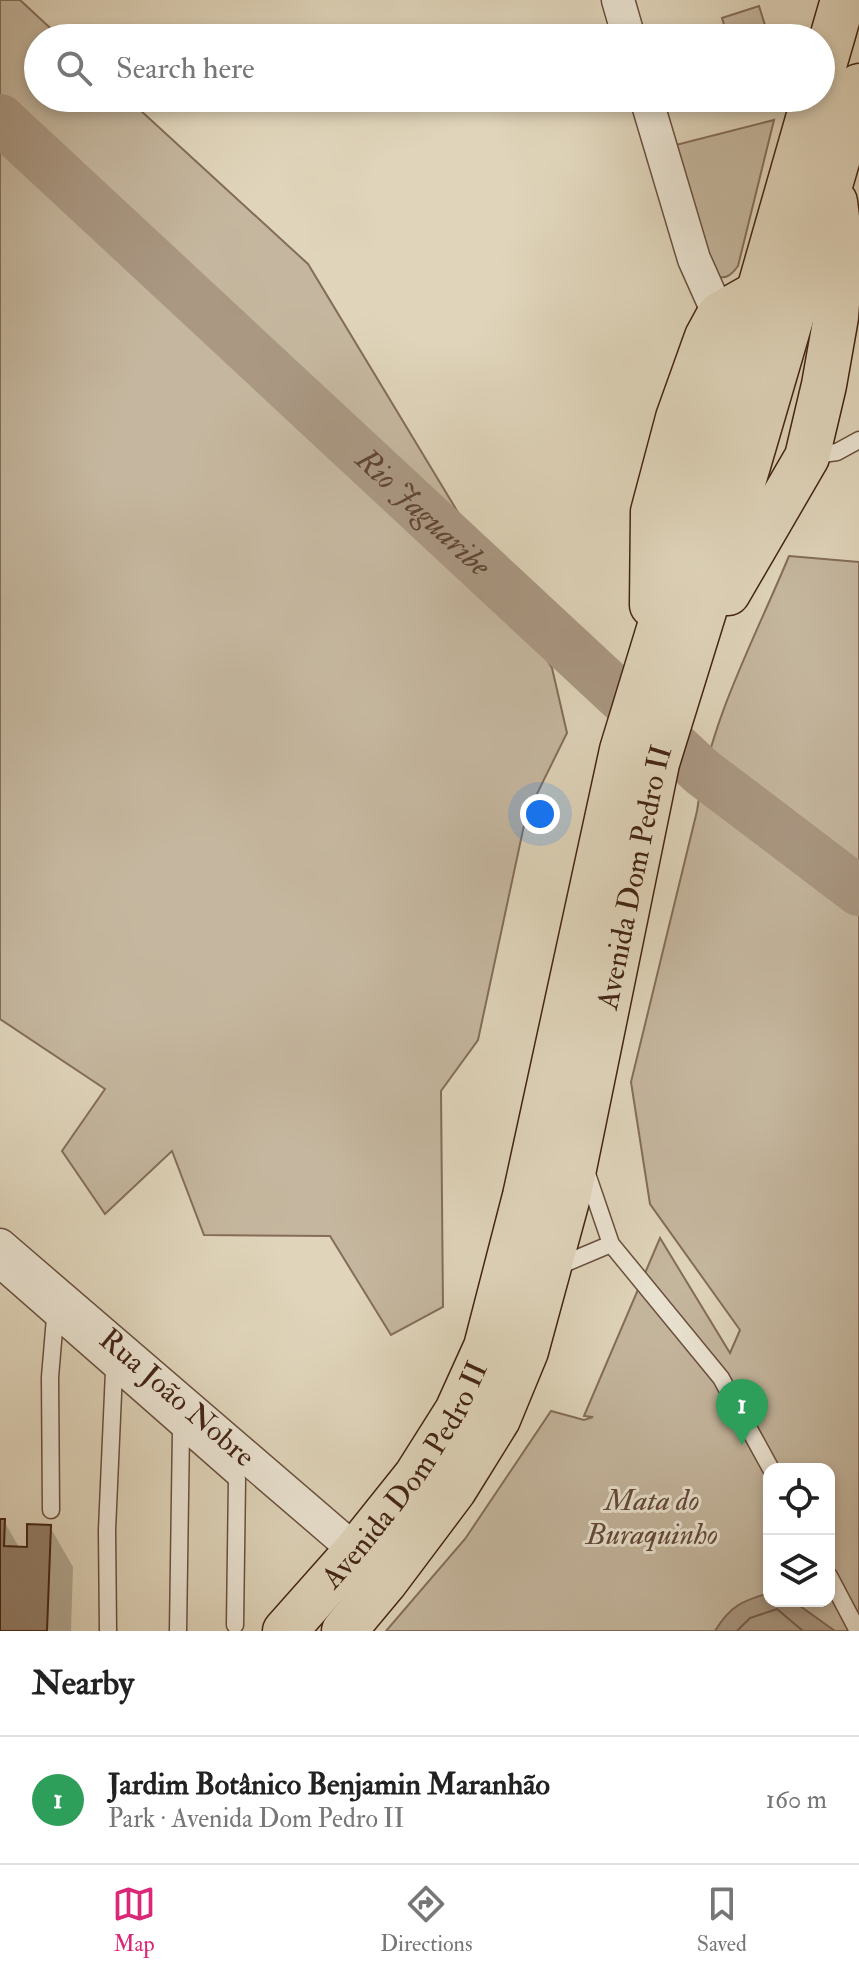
<!DOCTYPE html>
<meta charset="utf-8">
<style>
body{margin:0;font-family:"IM FELL Double Pica",serif;background:#f2f2f2;color:#222}
.controls{position:absolute;right:24px;bottom:24px;display:grid;overflow:hidden;border-radius:16px;box-shadow:0 4px 12px #0003}
.controls button{width:72px;height:72px;display:grid;place-items:center;padding:0;border:0;border-bottom:2px solid #e0e0e0;background:#fff;color:#222;font:40px sans-serif}
.you{position:absolute;left:540px;top:814px;width:28px;height:28px;margin:-20px;border:6px solid #fff;border-radius:50%;background:#1a73e8;box-shadow:0 0 0 12px #1a73e833}
.badge{display:grid;place-items:center;width:52px;height:52px;border-radius:50%;background:#db2777;color:#fff;font-size:26px;font-weight:700}
.pin{position:absolute;translate:-50% -66px;filter:drop-shadow(0 2px 4px #0008)}
.pin::after{content:'';position:absolute;top:42px;width:28px;height:24px;background:inherit;clip-path:polygon(0 0,100% 0,50% 100%)}
.list{margin:0;padding:0;list-style:none}
h2{display:flex;justify-content:space-between;align-items:center;height:104px;margin:0;padding:0 32px;font-size:34px}
h2 small{font-size:26px;font-weight:400;color:#767676}
.list li{display:grid;grid-template-columns:52px 1fr auto;gap:24px;align-items:center;box-sizing:border-box;height:128px;padding:0 32px;border-top:2px solid #e0e0e0}
.list b{display:block;font-size:30px;white-space:nowrap}
.list p{margin:0;font-size:26px;white-space:nowrap;color:#767676}
.list em{font-size:26px;font-style:normal;color:#767676}
.icon{flex:none;width:44px;height:44px;fill:none;stroke:currentColor;stroke-width:2;stroke-linecap:round;stroke-linejoin:round}
.map{position:relative;flex:none;width:859px;height:1631px;overflow:hidden}
.search{position:absolute;background:#fff;box-shadow:0 4px 12px #0003;left:24px;right:24px;top:24px;height:88px;display:flex;align-items:center;gap:20px;box-sizing:border-box;padding:0 28px;border-radius:44px;color:#767676;font-size:30px}
.sheet{height:232px;background:#fff}
nav{display:flex;justify-content:space-around;align-items:center;box-sizing:border-box;height:112px;border-top:2px solid #e0e0e0;background:#fff;font-size:22px;color:#767676}
nav a{display:grid;justify-items:center;gap:4px}
nav .on{color:#db2777}
.map>svg:first-child{display:block}
.green{fill:#c5b79f;stroke:#846d5a;stroke-width:2;fill-rule:evenodd}
.water{fill:#aa9883;stroke:#806957;stroke-width:2}
.shadow{fill:#0003}
.lines{fill:none;stroke-linecap:round;stroke-linejoin:round}
.shore{stroke:#765e4c;stroke-width:2}
.river{stroke:#aa9883;stroke-width:50}
.building{fill:#94806b;stroke:#422315;stroke-width:2}
.lane-casing{stroke:#6a503e;stroke-width:19}
.street-casing{stroke:#6a503e;stroke-width:35}
.primary-casing{stroke:#422315;stroke-width:47}
.lane{stroke:#ebe4d3;stroke-width:16}
.street{stroke:#ebe4d3;stroke-width:32}
.primary{stroke:#e0d5bb;stroke-width:44}
.labels{text-anchor:middle;dominant-baseline:central;stroke-width:6;stroke-linejoin:round;paint-order:stroke}
.street-label{font-size:30px;fill:#422315;stroke:#ebe4d3}
.park-label{font-size:30px;font-style:italic;fill:#634838;stroke:#ebe4d3}
.water-label{font-size:32px;font-style:italic;fill:#614636;stroke:#ebe4d3}
</style>
<div class="map">
<svg width="859" height="1631" viewBox="0 0 859 1631">
<rect width="100%" height="100%" fill="#e0d5bb"/>
<filter id="stains"><feTurbulence type="fractalNoise" baseFrequency=".0025" numOctaves="4"/><feColorMatrix values="0 0 0 0 .2 0 0 0 0 .09 0 0 0 0 .02 0 0 0 .5 -.17"/></filter>
<radialGradient id="worn" r=".72"><stop offset=".6" stop-color="#630" stop-opacity="0"/><stop offset="1" stop-color="#630" stop-opacity=".3"/></radialGradient>
<!-- green -->
<path class="green" d="M0 0H20L61 38H38V98H127L308 264 552 668 567 733 526 816 478 1040 441 1091 443 1307 391 1335 330 1236 204 1235 172 1151 105 1214 62 1151 105 1089 0 1019Z
M759 6 769 38H728L722 18Z
M774 120 738 266C730 277 725 280 711 275L672 146Z
M789 556 859 562V1631H386L465 1539 551 1411 584 1420 593 1417 584 1416 660 1238 730 1353 740 1330 650 1204 631 1082 697 811C709 722 755 638 789 556ZM769 1469H829V1601H769Z"/>
<!-- water -->
<path class="water" d="M769 1593V1601H793L835 1631H715C730 1606 742 1601 769 1593Z"/>
<!-- shadow -->
<path class="shadow" d="M0 1521H4L20 1549H29L50 1527 73 1567 71 1631H0Z"/>
<g class="lines">
<!-- shore -->
<path class="shore" d="M737 1631 750 1618 777 1609 803 1631"/>
<!-- river -->
<path class="river" id="s1" d="M0 119 702 772 859 891"/>
</g>
<!-- building -->
<path class="building" d="M0 1519H5L4 1546 27 1547V1524L51 1525 47 1631H0Z"/>
<g class="lines">
<defs>
<path id="lane" d="M808 456 837 452 859 440
M585 1168 611 1244 721 1378 771 1469
M554 1268 611 1244
M0 1271 114 1371 118 1361
M51 1510 50 1377 55 1318
M829 1576 858 1631
M108 1631 107 1530 114 1371 237 1479 235 1625
M178 1631 181 1430"/>
<g id="street">
<path d="M618 0 629 38"/>
<path d="M646 98 694 259 719 315"/>
<path id="s2" d="M0 1245 356 1551"/>
</g>
<g id="primary">
<path d="M821 76 843 0"/>
<path d="M728 593 807 457 824 385 836 317 841 249 835 202"/>
<path d="M652 605 653 512 678 418 707 337 719 315 758 293"/>
<path id="s3" d="M285 1631 356 1551 416 1476 457 1411 486 1347 525 1196 622 750 709 465 814 98"/>
<path id="s4" d="M344 1631 385 1582 454 1490 498 1419 526 1351 569 1193 657 763 728 534 859 86"/>
</g>
</defs>
<!-- lane casing -->
<use href="#lane" class="lane-casing"/>
<!-- street casing -->
<use href="#street" class="street-casing"/>
<!-- primary casing -->
<use href="#primary" class="primary-casing"/>
<!-- lane -->
<use href="#lane" class="lane"/>
<!-- street -->
<use href="#street" class="street"/>
<!-- primary -->
<use href="#primary" class="primary"/>
</g>
<g class="labels">
<!-- street labels -->
<g class="street-label">
<text stroke="none"><textPath href="#s4" startOffset="822">Avenida Dom Pedro II</textPath></text>
<text stroke="none"><textPath href="#s2" startOffset="234">Rua João Nobre</textPath></text>
<text stroke="none"><textPath href="#s3" startOffset="198">Avenida Dom Pedro II</textPath></text>
</g>
<!-- park labels -->
<g class="park-label">
<text x="652" y="1500">Mata do<tspan x="652" dy="34">Buraquinho</tspan></text>
</g>
<!-- water labels -->
<g class="water-label">
<text stroke="none"><textPath href="#s1" startOffset="578">Rio Jaguaribe</textPath></text>
</g>
</g>
<rect width="100%" height="100%" filter="url(#stains)"/>
<rect width="100%" height="100%" fill="url(#worn)"/>
</svg>
<div class="controls">
<button><svg class="icon" aria-label="locate" viewBox="0 0 24 24"><circle cx="12" cy="12" r="6"/><path d="M12 2v4M12 18v4M2 12h4M18 12h4"/></svg></button>
<button><svg class="icon" aria-label="layers" viewBox="0 0 24 24"><path d="M12 4l9 5-9 5-9-5zM3 14l9 5 9-5"/></svg></button>
</div>
<div class="you"></div>
<div class="pin badge" style="left:742px;top:1445px;background:#2e9e5b">1</div>
<div class="search"><svg class="icon" aria-label="search" viewBox="0 0 24 24"><circle cx="10" cy="10" r="6"/><path d="M15 15l6 6"/></svg>Search here</div>
</div>
<section class="sheet">
<h2>Nearby<small></small></h2>
<ul class="list">
<li><span class="badge" style="background:#2e9e5b">1</span><div><b>Jardim Botânico Benjamin Maranhão</b><p>Park · Avenida Dom Pedro II</p></div><em>160 m</em></li>
</ul>
</section>
<nav>
<a class="on"><svg class="icon" aria-label="map" viewBox="0 0 24 24"><path d="M3 6l6-2 6 2 6-2v14l-6 2-6-2-6 2zM9 4v14M15 6v14"/></svg>Map</a>
<a><svg class="icon" aria-label="directions" viewBox="0 0 24 24"><path d="M12 3l9 9-9 9-9-9zM9 14v-3h6M13 9l2 2-2 2"/></svg>Directions</a>
<a><svg class="icon" aria-label="saved" viewBox="0 0 24 24"><path d="M7 4h10v16l-5-4-5 4z"/></svg>Saved</a>
</nav>
